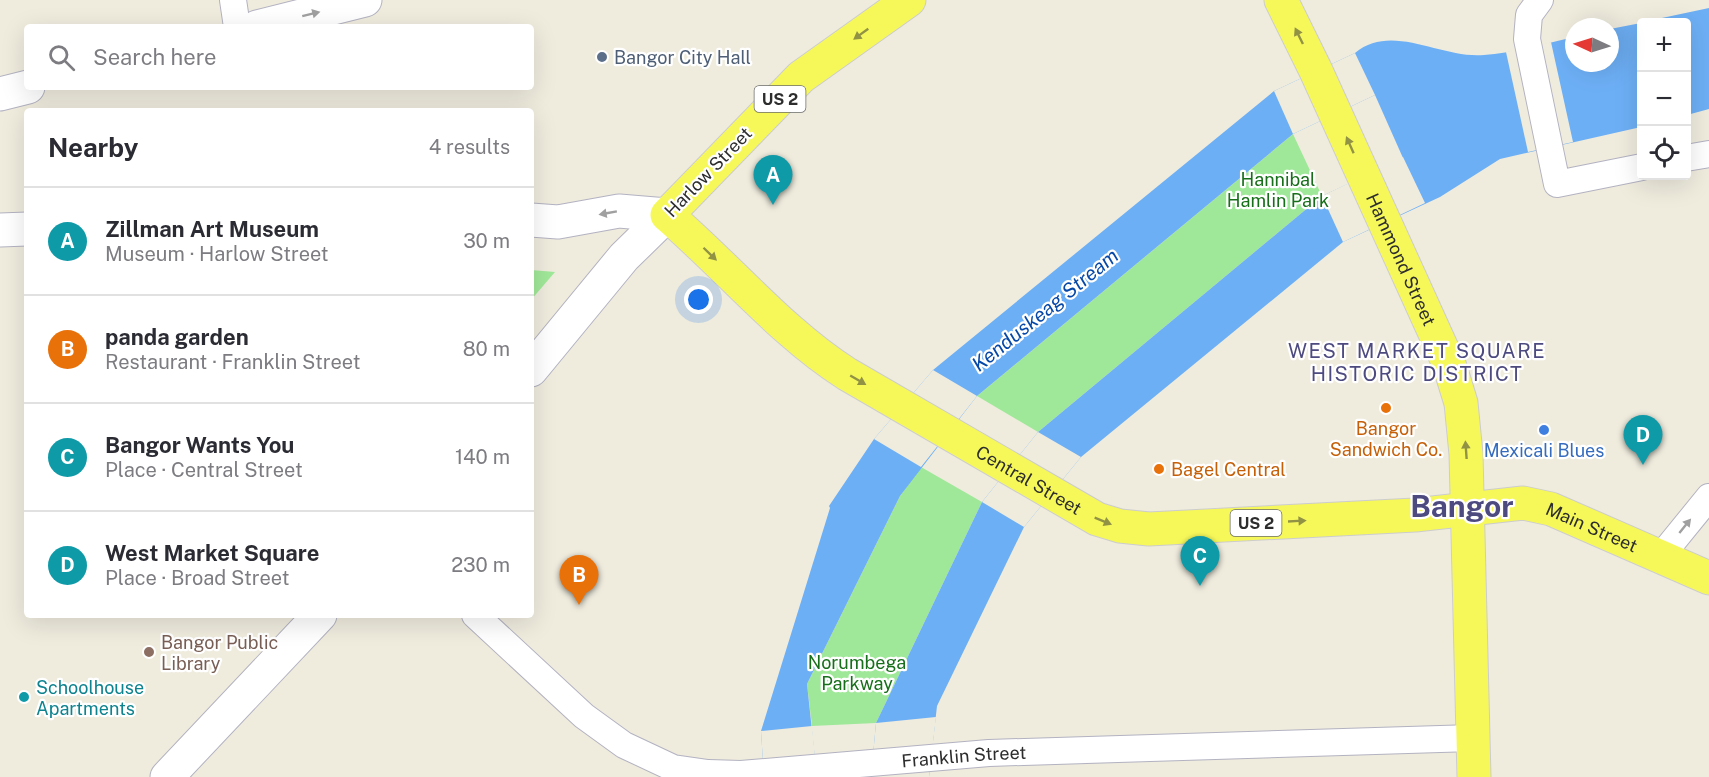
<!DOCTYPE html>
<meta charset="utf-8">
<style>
body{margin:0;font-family:"Public Sans",sans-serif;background:#f2f2f3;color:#2b2b33}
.controls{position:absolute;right:18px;top:18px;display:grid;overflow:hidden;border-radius:6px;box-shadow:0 6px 24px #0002}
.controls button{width:54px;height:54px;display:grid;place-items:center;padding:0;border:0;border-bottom:2px solid #e1e1e2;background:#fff;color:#2b2b33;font:30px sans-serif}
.compass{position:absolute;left:1565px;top:18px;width:54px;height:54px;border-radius:50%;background:#fff;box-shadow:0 6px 24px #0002;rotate:274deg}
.you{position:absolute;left:699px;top:300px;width:21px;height:21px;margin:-15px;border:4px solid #fff;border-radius:50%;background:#1a73e8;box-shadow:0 0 0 9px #1a73e833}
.badge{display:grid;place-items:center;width:39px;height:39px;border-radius:50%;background:#7c3aed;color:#fff;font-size:20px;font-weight:700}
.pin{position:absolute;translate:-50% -50px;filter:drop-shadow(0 2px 3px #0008)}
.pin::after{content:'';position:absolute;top:32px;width:21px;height:18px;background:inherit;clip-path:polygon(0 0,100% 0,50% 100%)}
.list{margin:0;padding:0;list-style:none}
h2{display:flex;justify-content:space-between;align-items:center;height:78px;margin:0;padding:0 24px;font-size:26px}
h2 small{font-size:20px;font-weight:400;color:#7c7c81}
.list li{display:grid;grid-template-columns:39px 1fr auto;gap:18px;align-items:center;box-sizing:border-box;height:108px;padding:0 24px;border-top:2px solid #e1e1e2}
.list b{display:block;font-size:22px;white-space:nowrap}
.list p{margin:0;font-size:20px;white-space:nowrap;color:#7c7c81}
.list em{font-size:20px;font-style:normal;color:#7c7c81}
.icon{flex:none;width:33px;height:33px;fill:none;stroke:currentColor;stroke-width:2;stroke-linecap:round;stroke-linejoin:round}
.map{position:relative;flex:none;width:1709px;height:777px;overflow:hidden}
.search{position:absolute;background:#fff;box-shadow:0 6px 24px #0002;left:24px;top:24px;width:510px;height:66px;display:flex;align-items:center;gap:15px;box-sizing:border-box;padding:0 21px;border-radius:6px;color:#7c7c81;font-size:22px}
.panel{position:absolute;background:#fff;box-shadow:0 6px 24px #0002;left:24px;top:108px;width:510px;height:510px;border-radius:6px}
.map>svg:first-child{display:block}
.green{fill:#a0e899}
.water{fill:#6daff5}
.pier{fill:#efecde}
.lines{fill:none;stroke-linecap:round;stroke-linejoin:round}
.street-casing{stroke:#b3b2c1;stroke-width:28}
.secondary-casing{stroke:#b3b2c1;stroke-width:35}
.primary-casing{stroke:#cdcdcd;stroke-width:35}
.street{stroke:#fff;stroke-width:26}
.secondary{stroke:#fff;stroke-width:33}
.primary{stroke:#f6f85a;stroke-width:33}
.oneway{fill:#a0a0a0}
.oneway2{fill:#929244}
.service-dot{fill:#5c6f8a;stroke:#fff;stroke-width:2}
.food-dot{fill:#e8710a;stroke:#fff;stroke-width:2}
.shop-dot{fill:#3f7fe0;stroke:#fff;stroke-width:2}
.education-dot{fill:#8d6e63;stroke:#fff;stroke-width:2}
.culture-dot{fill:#0f9aa8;stroke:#fff;stroke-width:2}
.labels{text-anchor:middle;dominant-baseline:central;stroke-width:4.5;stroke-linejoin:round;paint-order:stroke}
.shield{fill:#fff;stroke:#6c6c6c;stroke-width:1.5}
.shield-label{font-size:16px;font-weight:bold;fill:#2d2d2d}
.service-label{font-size:18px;fill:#4e5e75;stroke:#fff;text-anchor:start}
.street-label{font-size:18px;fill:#2d2d2d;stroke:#fff}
.park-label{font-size:18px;fill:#176f1a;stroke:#fff}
.food-label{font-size:18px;fill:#c56008;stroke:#fff}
.shop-label{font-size:18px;fill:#366cbe;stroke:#fff}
.education-label{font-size:18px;fill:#785e54;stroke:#fff;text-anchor:start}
.culture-label{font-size:18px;fill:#0d838f;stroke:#fff;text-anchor:start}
.water-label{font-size:20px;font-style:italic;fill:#0648a7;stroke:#fff}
.neighbourhood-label{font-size:20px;letter-spacing:1.5px;fill:#4d4a80;stroke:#fff}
.town-label{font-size:30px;font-weight:bold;fill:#4d4a80;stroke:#fff}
</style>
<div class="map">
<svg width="1709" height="777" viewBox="0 0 1709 777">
<rect width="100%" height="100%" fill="#efecde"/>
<!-- green -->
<path class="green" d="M1293 134 1322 196 1038 432 977 396Z
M531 270 555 272 531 300Z
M921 467 982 502 876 723 812 726 807 684 900 496Z"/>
<!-- water -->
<path class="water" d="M1709 8V109L1687 115 1686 22H1643Z
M1641 23V127L1500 159 1440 197 1343 242 1081 457 1024 527 937 706 929 777H871L876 723 982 502 1038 432 1322 196 1403 158 1375 95 1293 134 977 396 900 496 807 684 817 777H764L761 731 830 508 829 506 874 439 933 370 1274 91 1355 53C1392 22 1441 59 1484 55 1514 53 1544 44 1574 37V63H1610V29Z"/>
<!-- pier -->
<path class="pier" d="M1551 42 1573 142 1528 152 1506 52Z
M1355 53 1375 95 1293 134 1274 91Z
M1403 157 1425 203 1343 242 1322 196Z
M933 370 977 396 921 467 874 439Z
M1038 432 1081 457 1024 527 982 502Z
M936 717 929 777H871L876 723Z
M812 726 817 777H764L761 731Z"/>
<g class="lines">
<defs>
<g id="street">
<path d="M233 0 237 27"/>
<path d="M1540 0 1529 15 1527 39 1557 184 1642 167"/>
<path d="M1686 158 1709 154"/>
<path d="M1661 556 1709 497"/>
<path id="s1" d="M475 615 584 716 624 745 673 768 708 773 741 774 989 753 1473 738"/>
</g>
<path id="secondary" d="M257 27 365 0
M0 94 28 87
M531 220 558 222 619 211 667 215
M0 230 27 229
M531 370 624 257 667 215
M167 777 320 615"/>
<g id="primary">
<path id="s2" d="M909 0 801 77 667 215C727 266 782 333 847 374L1097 519 1120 526 1149 529 1415 515 1523 503 1551 509 1709 578"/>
<path id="s3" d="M1281 0 1316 71 1449 364 1461 403 1466 454 1474 777"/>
</g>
</defs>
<!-- street casing -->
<use href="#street" class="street-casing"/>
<!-- secondary casing -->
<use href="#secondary" class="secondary-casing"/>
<!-- primary casing -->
<use href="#primary" class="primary-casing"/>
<!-- street -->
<use href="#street" class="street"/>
<!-- secondary -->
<use href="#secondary" class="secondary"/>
<!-- primary -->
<use href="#primary" class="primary"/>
</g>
<!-- one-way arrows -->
<defs><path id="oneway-solid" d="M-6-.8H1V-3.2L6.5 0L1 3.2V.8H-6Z" transform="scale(1.5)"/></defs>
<g class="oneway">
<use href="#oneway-solid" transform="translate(311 14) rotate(-14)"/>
<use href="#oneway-solid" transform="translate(608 213) rotate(170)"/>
<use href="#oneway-solid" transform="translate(1685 526) rotate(-51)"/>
</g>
<g class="oneway2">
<use href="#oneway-solid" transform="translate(861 34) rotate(144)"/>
<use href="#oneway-solid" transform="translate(1299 36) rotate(-116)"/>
<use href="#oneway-solid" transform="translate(1350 145) rotate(-114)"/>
<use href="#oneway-solid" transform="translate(710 254) rotate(44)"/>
<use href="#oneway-solid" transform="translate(858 380) rotate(30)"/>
<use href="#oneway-solid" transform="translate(1466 450) rotate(-94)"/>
<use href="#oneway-solid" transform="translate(1103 521) rotate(22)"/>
<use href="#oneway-solid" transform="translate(1297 521) rotate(-3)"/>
</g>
<!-- markers -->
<circle class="service-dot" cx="602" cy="57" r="6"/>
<g class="food-dot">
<circle cx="1386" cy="408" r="6"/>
<circle cx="1159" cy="469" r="6"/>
</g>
<circle class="shop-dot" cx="1544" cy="430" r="6"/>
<circle class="education-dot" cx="149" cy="652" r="6"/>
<circle class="culture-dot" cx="24" cy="697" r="6"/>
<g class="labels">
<!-- shield labels -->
<g class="shield">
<rect x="754.5" y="86" width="51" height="26" rx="4.5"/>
<rect x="1230.5" y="510" width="51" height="26" rx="4.5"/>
</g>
<g class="shield-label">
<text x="780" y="99">US 2</text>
<text x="1256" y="523">US 2</text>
</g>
<!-- service labels -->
<g class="service-label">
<text x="614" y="57">Bangor City Hall</text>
</g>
<!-- street labels -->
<g class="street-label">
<text transform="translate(708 172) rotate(-46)">Harlow Street</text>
<text stroke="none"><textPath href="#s3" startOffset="286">Hammond Street</textPath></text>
<text stroke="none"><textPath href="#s2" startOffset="776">Central Street</textPath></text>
<text stroke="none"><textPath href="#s2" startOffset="1356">Main Street</textPath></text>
<text stroke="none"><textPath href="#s1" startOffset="544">Franklin Street</textPath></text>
</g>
<!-- park labels -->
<g class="park-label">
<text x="1278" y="179">Hannibal<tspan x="1278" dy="21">Hamlin Park</tspan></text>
<text x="857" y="662">Norumbega<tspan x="857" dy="21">Parkway</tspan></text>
</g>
<!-- food labels -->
<g class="food-label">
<text x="1386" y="428">Bangor<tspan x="1386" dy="21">Sandwich Co.</tspan></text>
<text x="1171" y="469" text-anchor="start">Bagel Central</text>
</g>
<!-- shop labels -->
<g class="shop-label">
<text x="1544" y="450">Mexicali Blues</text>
</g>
<!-- education labels -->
<g class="education-label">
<text x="161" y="642">Bangor Public<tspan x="161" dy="21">Library</tspan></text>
</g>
<!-- culture labels -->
<g class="culture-label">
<text x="36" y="687">Schoolhouse<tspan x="36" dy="21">Apartments</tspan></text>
</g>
<!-- water labels -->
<g class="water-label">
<text transform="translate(1045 310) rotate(-39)">Kenduskeag Stream</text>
</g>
<!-- neighbourhood labels -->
<g class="neighbourhood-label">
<text x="1417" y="351">WEST MARKET SQUARE<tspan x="1417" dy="23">HISTORIC DISTRICT</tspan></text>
</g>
<!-- town labels -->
<g class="town-label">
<text x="1462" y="506">Bangor</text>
</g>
</g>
</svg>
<div class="controls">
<button>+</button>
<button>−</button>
<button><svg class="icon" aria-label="locate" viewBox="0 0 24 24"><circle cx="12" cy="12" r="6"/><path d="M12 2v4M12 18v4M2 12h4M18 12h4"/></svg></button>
</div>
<svg class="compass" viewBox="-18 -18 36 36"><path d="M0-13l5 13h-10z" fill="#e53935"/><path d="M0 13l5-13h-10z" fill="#7c7c81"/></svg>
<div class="you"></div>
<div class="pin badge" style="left:773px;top:205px;background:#0f9aa8">A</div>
<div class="pin badge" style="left:579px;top:605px;background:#e8710a">B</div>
<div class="pin badge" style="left:1200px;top:586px;background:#0f9aa8">C</div>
<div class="pin badge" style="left:1643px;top:465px;background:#0f9aa8">D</div>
<div class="search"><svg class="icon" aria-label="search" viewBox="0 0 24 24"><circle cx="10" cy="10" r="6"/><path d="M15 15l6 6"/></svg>Search here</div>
<section class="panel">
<h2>Nearby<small>4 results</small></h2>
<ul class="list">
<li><span class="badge" style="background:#0f9aa8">A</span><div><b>Zillman Art Museum</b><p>Museum · Harlow Street</p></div><em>30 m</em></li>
<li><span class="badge" style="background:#e8710a">B</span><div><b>panda garden</b><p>Restaurant · Franklin Street</p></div><em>80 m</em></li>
<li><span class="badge" style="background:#0f9aa8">C</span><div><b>Bangor Wants You</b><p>Place · Central Street</p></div><em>140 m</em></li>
<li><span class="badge" style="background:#0f9aa8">D</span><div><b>West Market Square</b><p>Place · Broad Street</p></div><em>230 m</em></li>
</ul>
</section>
</div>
